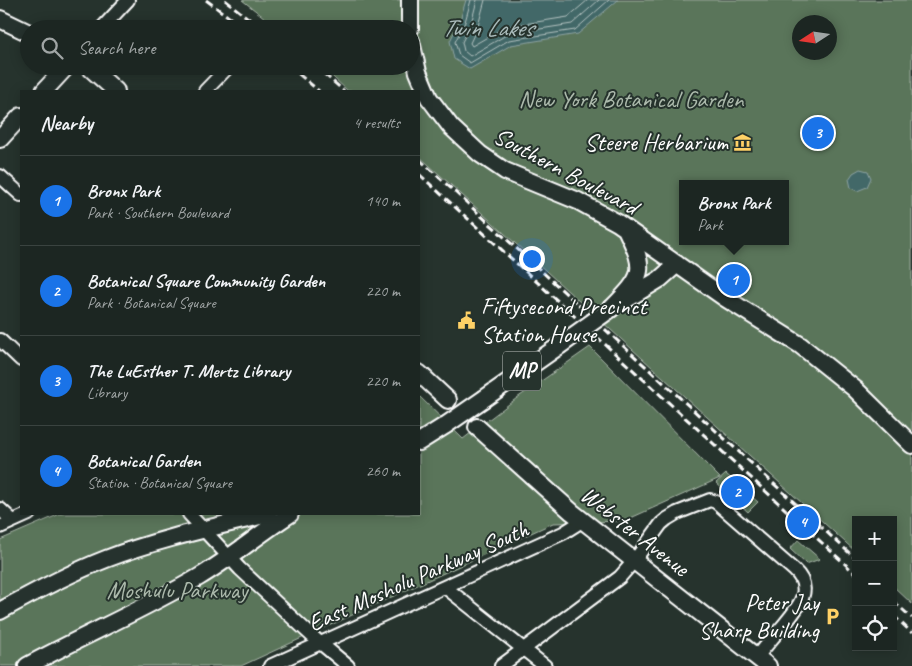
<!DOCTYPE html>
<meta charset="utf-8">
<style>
body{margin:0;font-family:Caveat,sans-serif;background:#252e2a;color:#f1f3f6}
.controls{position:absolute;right:15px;bottom:15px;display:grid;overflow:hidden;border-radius:0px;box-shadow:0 2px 12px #0003}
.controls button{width:45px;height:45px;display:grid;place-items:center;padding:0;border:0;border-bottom:1px solid #3a4340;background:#1c2622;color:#f1f3f6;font:25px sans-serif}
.compass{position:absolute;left:792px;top:15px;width:45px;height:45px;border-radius:50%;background:#1c2622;box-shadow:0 2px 12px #0003;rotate:258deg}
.you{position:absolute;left:531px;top:258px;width:18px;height:18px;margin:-12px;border:4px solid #fff;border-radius:50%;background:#1a73e8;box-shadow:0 0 0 8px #1a73e833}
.badge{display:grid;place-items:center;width:32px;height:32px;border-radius:50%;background:#1a73e8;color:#fff;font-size:16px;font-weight:700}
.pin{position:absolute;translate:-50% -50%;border:2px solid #fff;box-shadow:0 1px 5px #0006}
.popup{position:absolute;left:679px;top:180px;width:110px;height:65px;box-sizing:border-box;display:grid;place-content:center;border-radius:0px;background:#1c2622;filter:drop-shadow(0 1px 4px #0005);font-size:16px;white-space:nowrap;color:#a0a5a5}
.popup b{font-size:19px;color:#f1f3f6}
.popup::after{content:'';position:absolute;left:50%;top:100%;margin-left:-10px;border:10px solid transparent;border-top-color:#1c2622}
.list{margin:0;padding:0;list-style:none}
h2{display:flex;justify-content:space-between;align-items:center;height:65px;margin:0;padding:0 20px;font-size:21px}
h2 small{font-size:16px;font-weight:400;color:#a0a5a5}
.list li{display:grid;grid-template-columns:32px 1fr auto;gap:15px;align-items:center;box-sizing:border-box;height:90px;padding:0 20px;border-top:1px solid #3a4340}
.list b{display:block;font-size:19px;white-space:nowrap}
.list p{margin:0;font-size:16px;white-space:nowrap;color:#a0a5a5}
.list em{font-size:16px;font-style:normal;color:#a0a5a5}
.icon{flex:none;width:28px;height:28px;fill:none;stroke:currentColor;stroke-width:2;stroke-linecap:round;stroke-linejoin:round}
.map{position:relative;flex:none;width:912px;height:666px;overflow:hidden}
.search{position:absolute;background:#1c2622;box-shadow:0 2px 12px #0003;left:20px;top:20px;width:400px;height:55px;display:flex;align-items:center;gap:12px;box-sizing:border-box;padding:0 18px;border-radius:28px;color:#a0a5a5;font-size:19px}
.panel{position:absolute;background:#1c2622;box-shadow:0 2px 12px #0003;left:20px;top:90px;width:400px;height:425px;border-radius:0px}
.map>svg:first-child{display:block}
.green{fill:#5a745a;stroke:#acbaac;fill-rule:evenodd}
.water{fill:#436867;stroke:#8ea4a4}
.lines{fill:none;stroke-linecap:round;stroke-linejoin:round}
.shore{stroke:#b4c3c2;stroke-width:1}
.minor-casing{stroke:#fff;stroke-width:16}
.major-casing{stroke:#fff;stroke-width:20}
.minor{stroke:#26332d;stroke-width:12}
.major{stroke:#26332d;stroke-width:16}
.rail{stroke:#fff;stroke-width:3;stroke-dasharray:8 4;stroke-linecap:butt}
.major-bridge-casing{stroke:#fff;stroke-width:20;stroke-linecap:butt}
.major-bridge{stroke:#26332d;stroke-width:16}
.labels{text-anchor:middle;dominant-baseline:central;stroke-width:4;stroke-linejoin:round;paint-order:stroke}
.shield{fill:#26332d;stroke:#bec2c0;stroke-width:1}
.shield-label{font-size:22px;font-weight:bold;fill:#fff}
.park-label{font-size:24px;fill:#acbaac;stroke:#26332d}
.poi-label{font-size:24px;fill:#fff;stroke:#26332d;text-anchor:end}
.street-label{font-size:24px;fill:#fff;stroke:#26332d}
.water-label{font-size:25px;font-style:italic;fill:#abb;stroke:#26332d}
</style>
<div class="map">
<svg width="912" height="666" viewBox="0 0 912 666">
<rect width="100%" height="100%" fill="#26332d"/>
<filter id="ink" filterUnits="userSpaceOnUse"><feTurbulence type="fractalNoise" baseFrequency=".02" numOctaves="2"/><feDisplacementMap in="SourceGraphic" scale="10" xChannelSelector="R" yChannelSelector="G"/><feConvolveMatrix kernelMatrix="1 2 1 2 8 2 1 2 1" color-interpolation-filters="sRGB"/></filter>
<g filter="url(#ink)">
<!-- green -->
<path class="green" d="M242 0H912V604L893 586V520H856V552L419 156V91H348L321 66H411V29H279ZM800 22H830V52H800ZM683 184H785V241H683Z
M590 347 720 478 624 521 553 523 241 666H0V540L60 514H419V396L463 439 517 398Z
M726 474 758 502 748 512 716 483Z
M798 540 820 559 806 564 790 549Z"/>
<!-- water -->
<path class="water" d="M466 0H618L578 34 511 45 470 69 454 59 450 41 460 20Z
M860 169 868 171 871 178 867 187 857 191 851 188 849 179 853 173Z"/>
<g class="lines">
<!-- shore -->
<path class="shore" d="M471 0 465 22 455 42 459 55 470 63 509 40 575 30 609 0
M477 0 471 24 462 42 464 51 470 56 508 34 572 24 599 0
M485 0 478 26 470 43 472 46 505 27 568 17 588 0"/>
<defs>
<path id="minor" d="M101 29 128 0
M205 91 229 66
M0 176 21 195
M0 340 21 360
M0 509 13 521
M189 514 240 569 312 636 348 666
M0 527 29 514
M445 587 545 666
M270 666 563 533 582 521
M501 666 620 577 634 561 661 524 667 519 677 513 710 500 716 502 794 570C816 590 796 610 782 627 773 637 765 647 757 657"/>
<path id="major" d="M410 0V29
M0 19 29 33
M411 41 418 72 429 98 451 127 480 154 505 171 578 201 618 223 725 298 800 345 855 389 912 445
M88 66 116 91
M44 91 67 66
M0 139 21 116
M627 299 660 279 677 264
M612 308C643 276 647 272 627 231
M419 373 448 400
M485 398 559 346
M477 427 572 512 768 666
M419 442 446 425
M0 611C34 592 70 573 106 559 158 539 215 527 268 514
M27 666C84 635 143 610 199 577 231 558 259 534 290 514"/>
</defs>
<!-- minor casing -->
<use href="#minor" class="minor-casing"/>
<!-- major casing -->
<use href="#major" class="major-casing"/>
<!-- minor -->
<use href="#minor" class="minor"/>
<!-- major -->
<use href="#major" class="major"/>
<!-- rail -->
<path class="rail" d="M206 0 245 29
M225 0 262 29
M289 66 319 91
M315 66 344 91
M419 159 856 559
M419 174 856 574
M893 601 912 618
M893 615 912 633"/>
<defs>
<path id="major-bridge" d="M559 346 612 308
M446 425 485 398"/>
</defs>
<!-- major-bridge casing -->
<use href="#major-bridge" class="major-bridge-casing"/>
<!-- major-bridge -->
<use href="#major-bridge" class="major-bridge"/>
</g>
</g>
<!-- icons -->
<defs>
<symbol id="museum-bare" viewBox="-9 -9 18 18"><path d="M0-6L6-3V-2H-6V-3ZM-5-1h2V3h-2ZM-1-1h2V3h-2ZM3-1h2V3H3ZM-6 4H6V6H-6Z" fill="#ffd166" stroke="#26332d" stroke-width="2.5" paint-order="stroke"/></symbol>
<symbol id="civic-bare" viewBox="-9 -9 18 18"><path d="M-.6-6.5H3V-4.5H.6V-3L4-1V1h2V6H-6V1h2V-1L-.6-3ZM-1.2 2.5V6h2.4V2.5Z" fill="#ffd166" stroke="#26332d" stroke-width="2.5" paint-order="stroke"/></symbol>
<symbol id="parking-bare" viewBox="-9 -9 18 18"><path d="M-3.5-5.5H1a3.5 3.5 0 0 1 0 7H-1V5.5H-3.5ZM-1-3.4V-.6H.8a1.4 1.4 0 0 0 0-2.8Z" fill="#ffd166" stroke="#26332d" stroke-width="2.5" paint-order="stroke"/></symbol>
</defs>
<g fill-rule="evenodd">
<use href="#museum-bare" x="730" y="130" width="25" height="25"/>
<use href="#civic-bare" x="454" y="308" width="25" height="25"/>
<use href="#parking-bare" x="820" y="604" width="25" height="25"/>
</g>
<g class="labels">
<!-- shield labels -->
<rect class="shield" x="503" y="351.5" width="38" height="39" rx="4"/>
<g class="shield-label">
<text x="522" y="371">MP</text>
</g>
<!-- park labels -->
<g class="park-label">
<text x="631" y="99">New York Botanical Garden</text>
<text x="177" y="590">Moshulu Parkway</text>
</g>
<!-- poi labels -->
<g class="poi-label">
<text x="728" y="142">Steere Herbarium</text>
<text x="481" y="306" text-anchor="start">Fiftysecond Precinct<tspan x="481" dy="28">Station House</tspan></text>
<text x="819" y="602">Peter Jay<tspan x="819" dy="28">Sharp Building</tspan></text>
</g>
<!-- street labels -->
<g class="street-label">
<text transform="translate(566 171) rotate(28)">Southern Boulevard</text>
<text transform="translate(635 531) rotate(38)">Webster Avenue</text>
<text transform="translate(418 576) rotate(-24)">East Mosholu Parkway South</text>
</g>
<!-- water labels -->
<g class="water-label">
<text x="487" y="28">Twin Lakes</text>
</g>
</g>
</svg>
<div class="controls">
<button>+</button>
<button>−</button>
<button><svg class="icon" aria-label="locate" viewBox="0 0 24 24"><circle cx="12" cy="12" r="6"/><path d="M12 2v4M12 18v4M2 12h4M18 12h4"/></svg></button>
</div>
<svg class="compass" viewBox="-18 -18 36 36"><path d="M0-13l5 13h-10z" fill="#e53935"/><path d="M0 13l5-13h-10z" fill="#a0a5a5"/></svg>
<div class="you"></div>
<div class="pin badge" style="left:734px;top:280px">1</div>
<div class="popup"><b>Bronx Park</b>Park</div>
<div class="pin badge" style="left:737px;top:492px">2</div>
<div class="pin badge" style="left:818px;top:133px">3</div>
<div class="pin badge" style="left:803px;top:522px">4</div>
<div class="search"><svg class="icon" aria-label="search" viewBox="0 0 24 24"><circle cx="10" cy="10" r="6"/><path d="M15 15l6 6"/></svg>Search here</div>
<section class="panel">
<h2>Nearby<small>4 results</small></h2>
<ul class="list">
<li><span class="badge">1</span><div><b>Bronx Park</b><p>Park · Southern Boulevard</p></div><em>140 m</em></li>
<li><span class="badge">2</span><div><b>Botanical Square Community Garden</b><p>Park · Botanical Square</p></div><em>220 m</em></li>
<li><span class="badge">3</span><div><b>The LuEsther T. Mertz Library</b><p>Library</p></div><em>220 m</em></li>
<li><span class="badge">4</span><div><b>Botanical Garden</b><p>Station · Botanical Square</p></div><em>260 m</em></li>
</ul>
</section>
</div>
